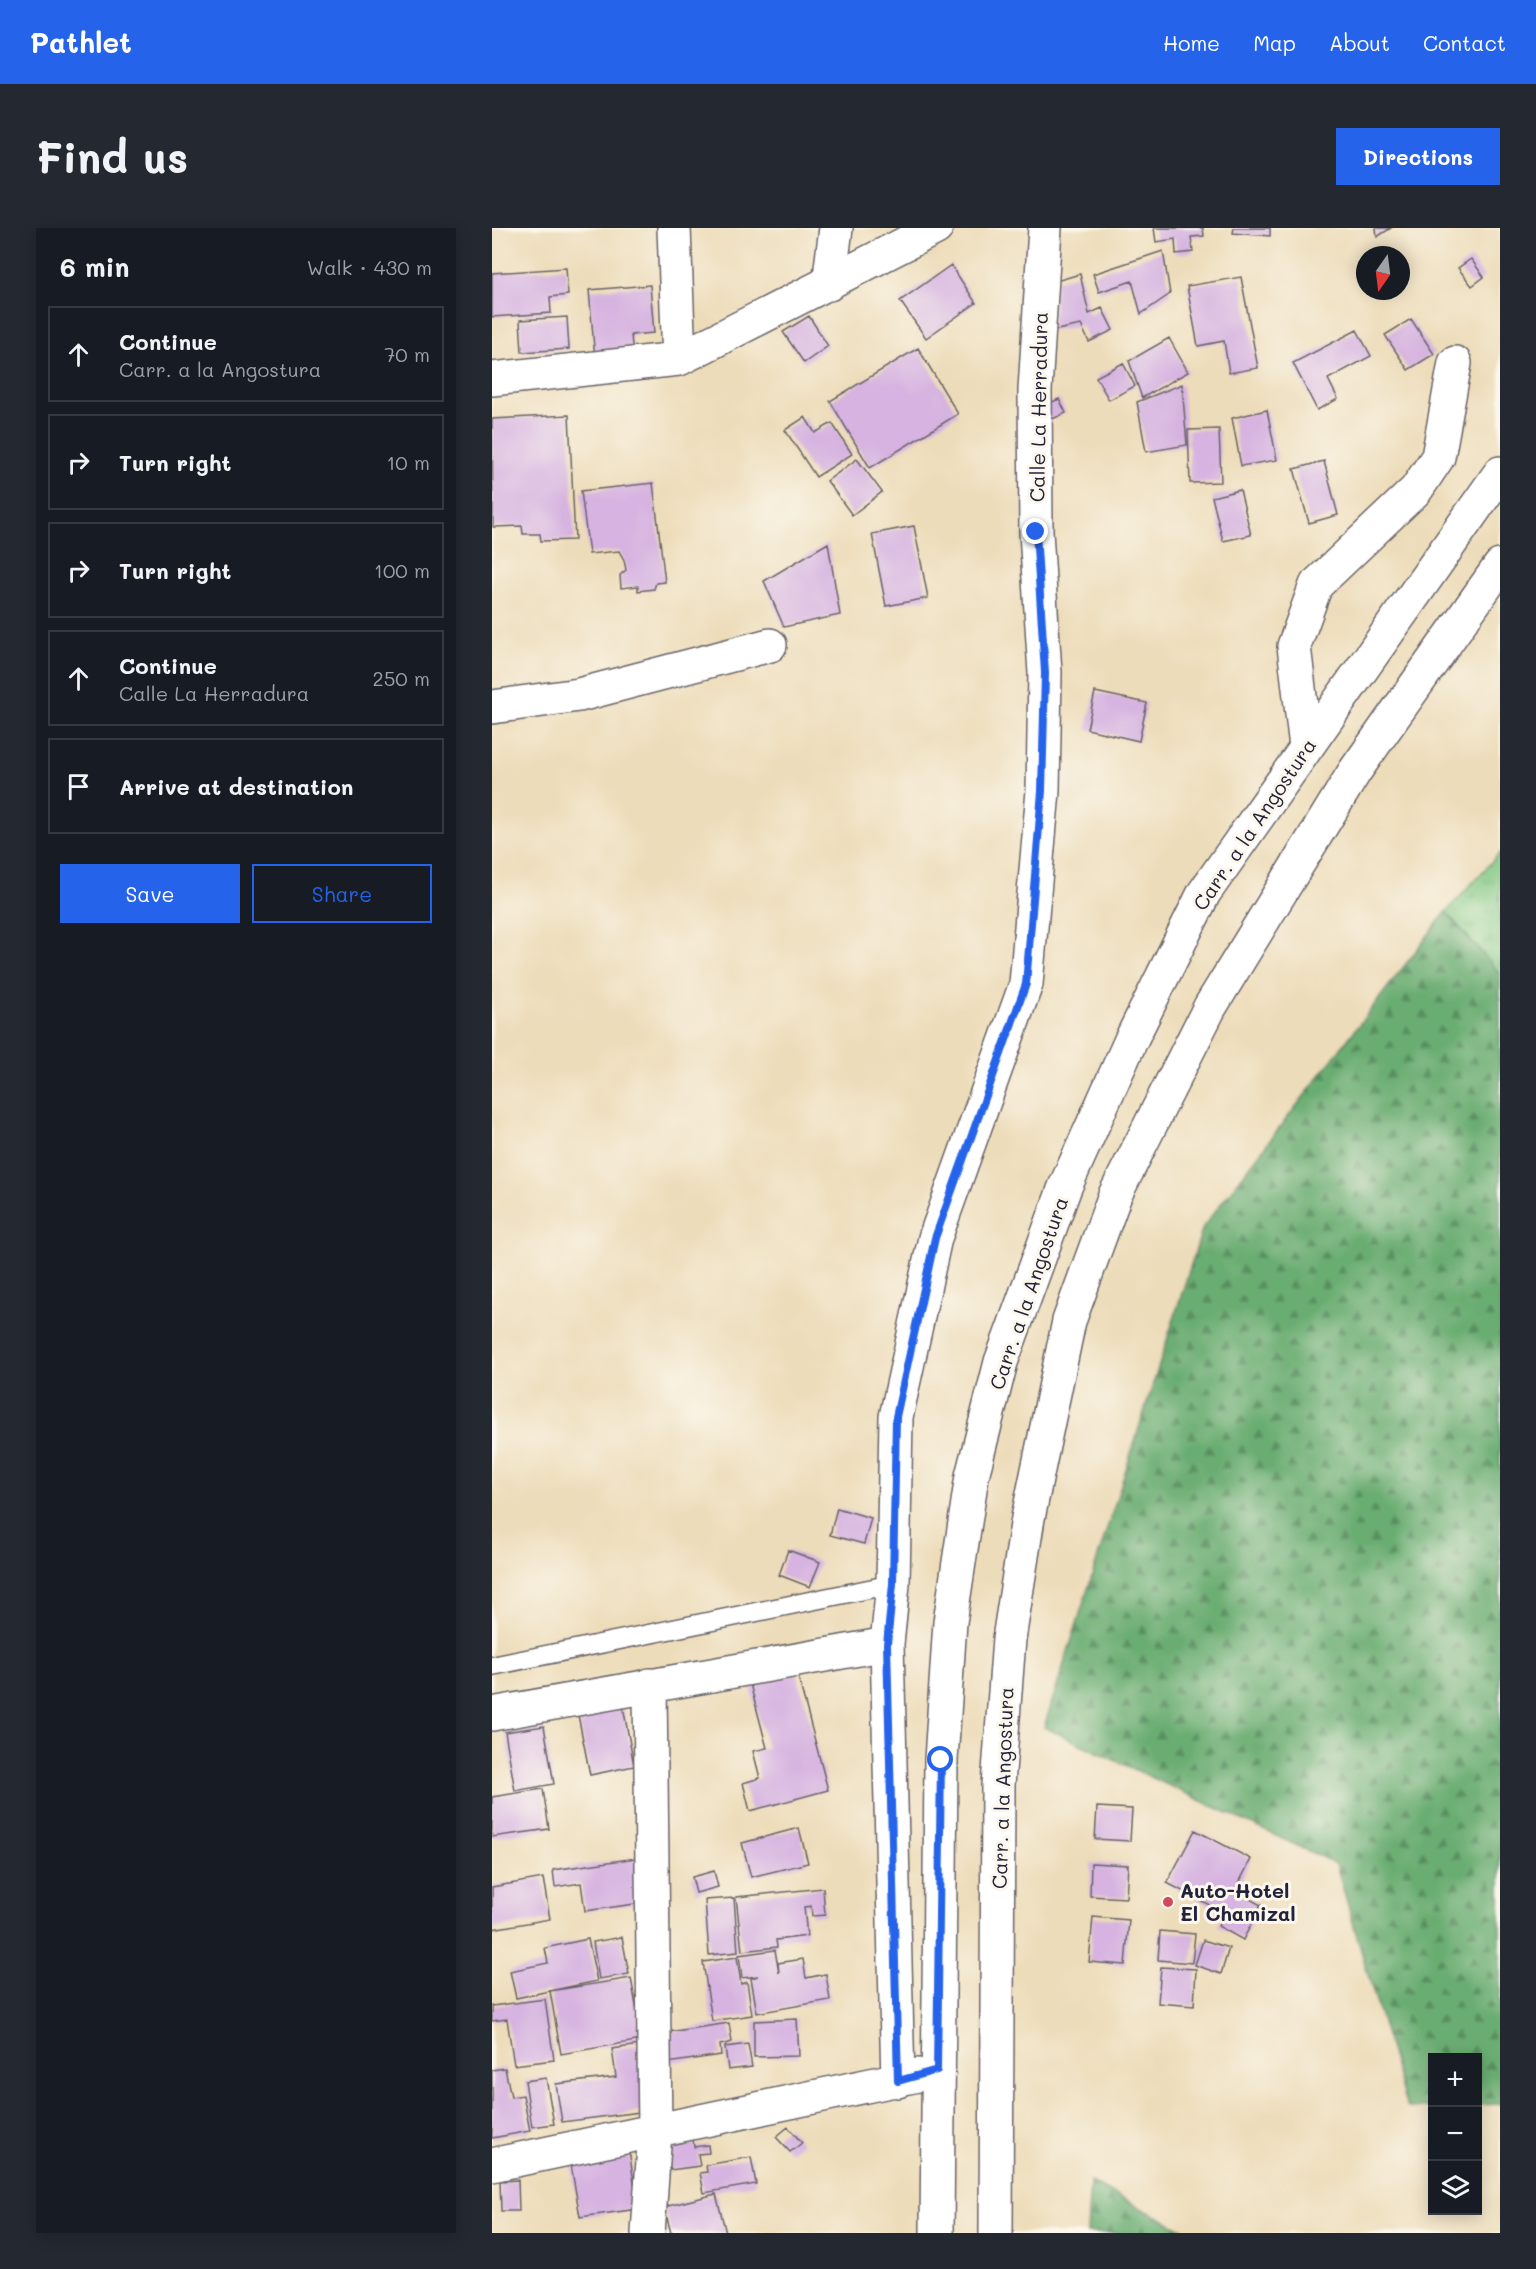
<!DOCTYPE html>
<meta charset="utf-8">
<style>
body{margin:0;font-family:Mali,sans-serif;background:#242831;color:#f1f3f6}
.controls{position:absolute;right:18px;bottom:18px;display:grid;overflow:hidden;border-radius:0px;box-shadow:0 3px 15px #0003}
.controls button{width:54px;height:54px;display:grid;place-items:center;padding:0;border:0;border-bottom:2px solid #363941;background:#171b24;color:#f1f3f6;font:30px sans-serif}
.compass{position:absolute;left:864px;top:18px;width:54px;height:54px;border-radius:50%;background:#171b24;box-shadow:0 3px 15px #0003;rotate:194deg}
.stop{position:absolute;width:18px;height:18px;margin:-14px;border:4px solid #2563eb;border-radius:50%;background:#fff}
.stop.end{background:#2563eb;border-color:#fff;box-shadow:0 2px 6px #0008}
.list{margin:0;padding:0;list-style:none}
h2{display:flex;justify-content:space-between;align-items:center;height:78px;margin:0;padding:0 24px;font-size:26px}
h2 small{font-size:20px;font-weight:400;color:#9ea1a6}
.list li{display:grid;grid-template-columns:39px 1fr auto;gap:18px;align-items:center;box-sizing:border-box;height:96px;margin:0 12px 12px;padding:0 12px;border:2px solid #363941;border-radius:0px}
.list b{display:block;font-size:22px;white-space:nowrap}
.list p{margin:0;font-size:20px;white-space:nowrap;color:#9ea1a6}
.list em{font-size:20px;font-style:normal;color:#9ea1a6}
.actions{display:flex;gap:12px;padding:18px 24px}
.actions a{flex:1;padding:14px 0;border:2px solid #2563eb;border-radius:0px;text-align:center;font-size:21px;color:#2563eb}
.actions .main{background:#2563eb;color:#fff}
.icon{flex:none;width:33px;height:33px;fill:none;stroke:currentColor;stroke-width:2;stroke-linecap:round;stroke-linejoin:round}
.map{position:relative;flex:none;width:1008px;height:2005px;overflow:hidden;border-radius:0px}
header{display:flex;align-items:center;gap:36px;box-sizing:border-box;height:84px;padding:0 30px;background:#2563eb;color:#fff}
header strong{font-size:28px}
nav{display:flex;gap:33px;margin-inline-start:auto;font-size:21px}
.intro{display:flex;align-items:center;justify-content:space-between;box-sizing:border-box;height:144px;padding:0 36px}
h1{margin:0;font-size:42px}
.button{padding:15px 27px;border-radius:0px;background:#2563eb;color:#fff;font-size:21px;font-weight:700}
main{display:flex;gap:36px;padding:0 36px}
aside{flex:1;background:#171b24;border-radius:0px;box-shadow:0 3px 15px #0003}
.map>svg:first-child{display:block}
.grass{fill:url(#grass-tufts);stroke:#527660;stroke-width:1.5}
.forest{fill:url(#forest-firs);stroke:#466856;stroke-width:1.5}
.building{fill:#d6b3e0}
.lines{fill:none;stroke-linecap:round;stroke-linejoin:round}
.lane-casing{stroke:#696367;stroke-width:21}
.street-casing{stroke:#696367;stroke-width:36}
.primary-casing{stroke:#696367;stroke-width:36}
.lane{stroke:#fff;stroke-width:18}
.street{stroke:#fff;stroke-width:33}
.primary{stroke:#fff;stroke-width:33}
.route{stroke:#2563eb;stroke-width:8}
.poi-dot{fill:#d1495b;stroke:#fbf7ec;stroke-width:2}
.labels{text-anchor:middle;dominant-baseline:central;stroke-width:6;stroke-linejoin:round;paint-order:stroke}
.street-label{font-size:20px;fill:#22223b;stroke:#fbf7ec}
.poi-label{font-size:20px;font-weight:bold;fill:#22223b;stroke:#fbf7ec;text-anchor:start}
</style>
<header>
<strong>Pathlet</strong>
<nav><a>Home</a><a>Map</a><a>About</a><a>Contact</a></nav>
</header>
<div class="intro"><h1>Find us</h1><a class="button">Directions</a></div>
<main>
<aside>
<h2>6 min<small>Walk · 430 m</small></h2>
<ul class="list">
<li><svg class="icon" aria-label="ahead" viewBox="0 0 24 24"><path d="M12 20V5M6 11l6-6 6 6"/></svg><div><b>Continue</b><p>Carr. a la Angostura</p></div><em>70 m</em></li>
<li><svg class="icon" aria-label="right" viewBox="0 0 24 24"><path d="M7 20v-9h11M14 6l5 5-5 5"/></svg><div><b>Turn right</b></div><em>10 m</em></li>
<li><svg class="icon" aria-label="right" viewBox="0 0 24 24"><path d="M7 20v-9h11M14 6l5 5-5 5"/></svg><div><b>Turn right</b></div><em>100 m</em></li>
<li><svg class="icon" aria-label="ahead" viewBox="0 0 24 24"><path d="M12 20V5M6 11l6-6 6 6"/></svg><div><b>Continue</b><p>Calle La Herradura</p></div><em>250 m</em></li>
<li><svg class="icon" aria-label="arrive" viewBox="0 0 24 24"><path d="M6 21V4h12l-3 4 3 4H6"/></svg><div><b>Arrive at destination</b></div></li>
</ul>
<div class="actions"><a class="main">Save</a><a>Share</a></div>
</aside>
<div class="map">
<svg width="1008" height="2005" viewBox="0 0 1008 2005">
<defs>
<pattern id="grass-tufts" width="24" height="20" patternUnits="userSpaceOnUse" patternTransform="scale(1.5)"><rect width="24" height="20" fill="#83c984"/><path d="M3 7l-1-3M5 7V3M7 7l1-3M15 17l-1-3M17 17v-4M19 17l1-3" fill="none" stroke="#71ac73"/></pattern>
<pattern id="forest-firs" width="22" height="20" patternUnits="userSpaceOnUse" patternTransform="scale(1.5)"><rect width="22" height="20" fill="#6aad72"/><path d="M5 1l3.5 6h-7zM16 11l3.5 6h-7z" fill="#578c5f"/></pattern>
</defs>
<rect width="100%" height="100%" fill="#fbf7ec"/>
<filter id="ink" filterUnits="userSpaceOnUse"><feTurbulence type="fractalNoise" baseFrequency=".0167" numOctaves="2"/><feDisplacementMap in="SourceGraphic" scale="12" xChannelSelector="R" yChannelSelector="G"/><feConvolveMatrix kernelMatrix="1 2 1 2 8 2 1 2 1" color-interpolation-filters="sRGB"/></filter>
<filter id="wash" filterUnits="userSpaceOnUse"><feTurbulence type="fractalNoise" baseFrequency=".008" numOctaves="4" result="noise"/><feDisplacementMap in="SourceGraphic" scale="24" xChannelSelector="R" yChannelSelector="G"/><feGaussianBlur stdDeviation="1.35" result="paint"/><feColorMatrix in="noise" values="0 0 0 0 0 0 0 0 0 0 0 0 0 0 0 0 0 1.4 0 .05"/><feComposite in="paint" operator="in"/></filter>
<g filter="url(#wash)">
<rect width="100%" height="100%" fill="#eddcb9"/>
<!-- grass -->
<path class="grass" d="M1008 625V746L954 684Z"/>
<!-- forest -->
<path class="forest" d="M954 684 1008 746V1876L986 1877V1830H940V1879L915 1880 844 1636 552 1499 711 999Z
M598 1954 698 2005H595Z"/>
<g id="blocks">
<!-- building -->
<path class="building" d="M662 0H711L712 8 699 9 701 24 684 26 683 11 664 14Z
M742 0H778V8L741 5Z
M884 0H899L885 9Z
M671 23 678 66 649 86 640 53 607 64 601 46Z
M979 31 992 49 980 58 966 40Z
M459 37 484 75 434 110 408 73Z
M74 40 76 67 58 69 59 85 0 89V45Z
M588 46 597 86 610 80 621 102 597 114 589 97 560 103 564 53Z
M749 49 766 140 737 145 732 113 706 118 695 58Z
M158 57 162 105 139 107 141 127 103 131 97 62Z
M317 88 336 118 312 135 291 104Z
M75 89 77 121 30 124 28 92Z
M919 91 942 126 916 142 893 107Z
M865 102 879 128 836 151 846 171 825 182 801 135Z
M677 110 696 144 650 170 637 133Z
M426 120 466 186 378 240 338 173Z
M631 135 643 158 617 172 604 149Z
M690 156 695 217 654 224 645 174Z
M567 171 574 185 556 193 549 179Z
M775 182 785 232 749 238 740 190Z
M77 187 83 312 49 313 48 306H31L30 298 1 299 0 191Z
M313 189 323 205 340 195 360 226 324 249 293 202Z
M727 201 729 254 698 255 696 202Z
M365 231 390 264 360 287 335 253Z
M832 233 846 287 817 295 802 241Z
M161 255 173 354 164 355 162 361 146 363V358L129 360 128 347 134 342 132 332 127 323 97 326 89 263Z
M748 262 759 307 731 313 720 269Z
M422 298 436 370 394 378 380 306Z
M336 315 348 387 292 399 272 353Z
M603 464 655 475 647 513 595 501Z
M345 1280 379 1290 372 1316 338 1307Z
M296 1322 328 1334 318 1359 287 1347Z
M304 1441 336 1562 258 1583 251 1555 268 1550 261 1523 275 1520 257 1452Z
M131 1478 142 1538 98 1547 86 1487Z
M52 1498 62 1556 23 1563 13 1504Z
M51 1561 57 1601 0 1609V1569Z
M605 1579 640 1581 638 1613 603 1611Z
M307 1600 316 1635 259 1649 250 1615Z
M703 1602 759 1631 743 1663 769 1677 751 1712 726 1698 733 1685 675 1655Z
M144 1630 150 1675 93 1683 89 1655 63 1659 61 1642Z
M599 1635 636 1637 634 1670 598 1668Z
M222 1643 226 1659 204 1665 200 1649Z
M51 1650 58 1691 0 1701V1659Z
M331 1660 333 1687 320 1688 319 1678 312 1679 315 1708 284 1712 285 1719 250 1723 244 1669Z
M242 1670 246 1724 217 1727 213 1672Z
M601 1689 637 1692 633 1737 597 1734Z
M668 1703 703 1706 700 1735 666 1732Z
M130 1709 137 1746 107 1751 101 1714Z
M96 1711 105 1753 24 1770 18 1743 56 1735 53 1720Z
M711 1712 737 1720 729 1746 703 1737Z
M283 1722 287 1745 286 1735 311 1731 314 1750 334 1746 338 1772 265 1785 259 1750 266 1748 250 1750 247 1727Z
M245 1729 249 1756 255 1754 260 1787 220 1793 211 1734Z
M669 1739 704 1741 702 1778 666 1775Z
M139 1750 150 1812 69 1826 58 1763Z
M53 1771 62 1832 22 1837 15 1791 0 1793V1778Z
M305 1791 307 1828 262 1829V1793Z
M237 1795 240 1814 228 1817 229 1827 175 1835 170 1805Z
M256 1816 260 1839 236 1842 233 1819Z
M148 1817 156 1883 70 1894 64 1856 124 1849 120 1821Z
M13 1840 19 1869 31 1867 38 1903 0 1910V1842Z
M54 1850 62 1896 40 1899 33 1853Z
M296 1899 310 1915 298 1924 284 1909Z
M201 1911 202 1919 216 1917 217 1925 206 1926 208 1938 178 1942 175 1915Z
M137 1922 146 1981 88 1989 78 1931Z
M259 1929 264 1956 212 1965 208 1945 215 1944 214 1937Z
M26 1952 27 1983H9L8 1953Z
M224 1966 234 2005H179L172 1979Z"/>
</g>
</g>
<g filter="url(#ink)">
<use href="#blocks" fill-opacity="0" stroke="#696367" stroke-width="1.5"/>
<g class="lines">
<defs>
<path id="lane" d="M0 1438 401 1356"/>
<path id="street" d="M182 0 187 131
M337 56 344 0
M0 151 187 131 444 0
M0 479 87 467 278 417
M814 519 802 418 824 357 924 262 946 229 963 135
M0 1486 395 1416
M406 1853 395 1416 401 1356 404 1189 443 1010 534 756 551 563 553 445 544 304 543 162 553 0
M0 1937 426 1847
M156 2005 163 1904 158 1457"/>
<path id="primary" d="M445 2005 449 1532 458 1394 480 1248 509 1134 573 959 639 812 712 665 1008 245
M504 2005 506 1557 517 1411 536 1290 577 1093 623 967 718 779 863 543 1008 338"/>
</defs>
<!-- lane casing -->
<use href="#lane" class="lane-casing"/>
<!-- street casing -->
<use href="#street" class="street-casing"/>
<!-- primary casing -->
<use href="#primary" class="primary-casing"/>
<!-- lane -->
<use href="#lane" class="lane"/>
<!-- street -->
<use href="#street" class="street"/>
<!-- primary -->
<use href="#primary" class="primary"/>
</g>
</g>
<g class="lines" filter="url(#ink)">
<!-- route -->
<path class="route" d="M449 1532 445 1842 406 1853 395 1416 401 1356 404 1189 443 1010 534 756 550 563 553 445 544 304"/>
</g>
<!-- markers -->
<circle class="poi-dot" cx="676" cy="1674" r="6"/>
<g class="labels">
<!-- street labels -->
<g class="street-label">
<text transform="translate(546 179) rotate(-89)">Calle La Herradura</text>
<text transform="translate(762 596) rotate(-56)">Carr. a la Angostura</text>
<text transform="translate(536 1065) rotate(-71)">Carr. a la Angostura</text>
<text transform="translate(510 1560) rotate(-88)">Carr. a la Angostura</text>
</g>
<!-- poi labels -->
<g class="poi-label">
<text x="688" y="1662">Auto-Hotel<tspan x="688" dy="23">El Chamizal</tspan></text>
</g>
</g>
</svg>
<div class="controls">
<button>+</button>
<button>−</button>
<button><svg class="icon" aria-label="layers" viewBox="0 0 24 24"><path d="M12 4l9 5-9 5-9-5zM3 14l9 5 9-5"/></svg></button>
</div>
<svg class="compass" viewBox="-18 -18 36 36"><path d="M0-13l5 13h-10z" fill="#e53935"/><path d="M0 13l5-13h-10z" fill="#9ea1a6"/></svg>
<div class="stop" style="left:449px;top:1532px"></div>
<div class="stop end" style="left:544px;top:304px"></div>
</div>
</main>
